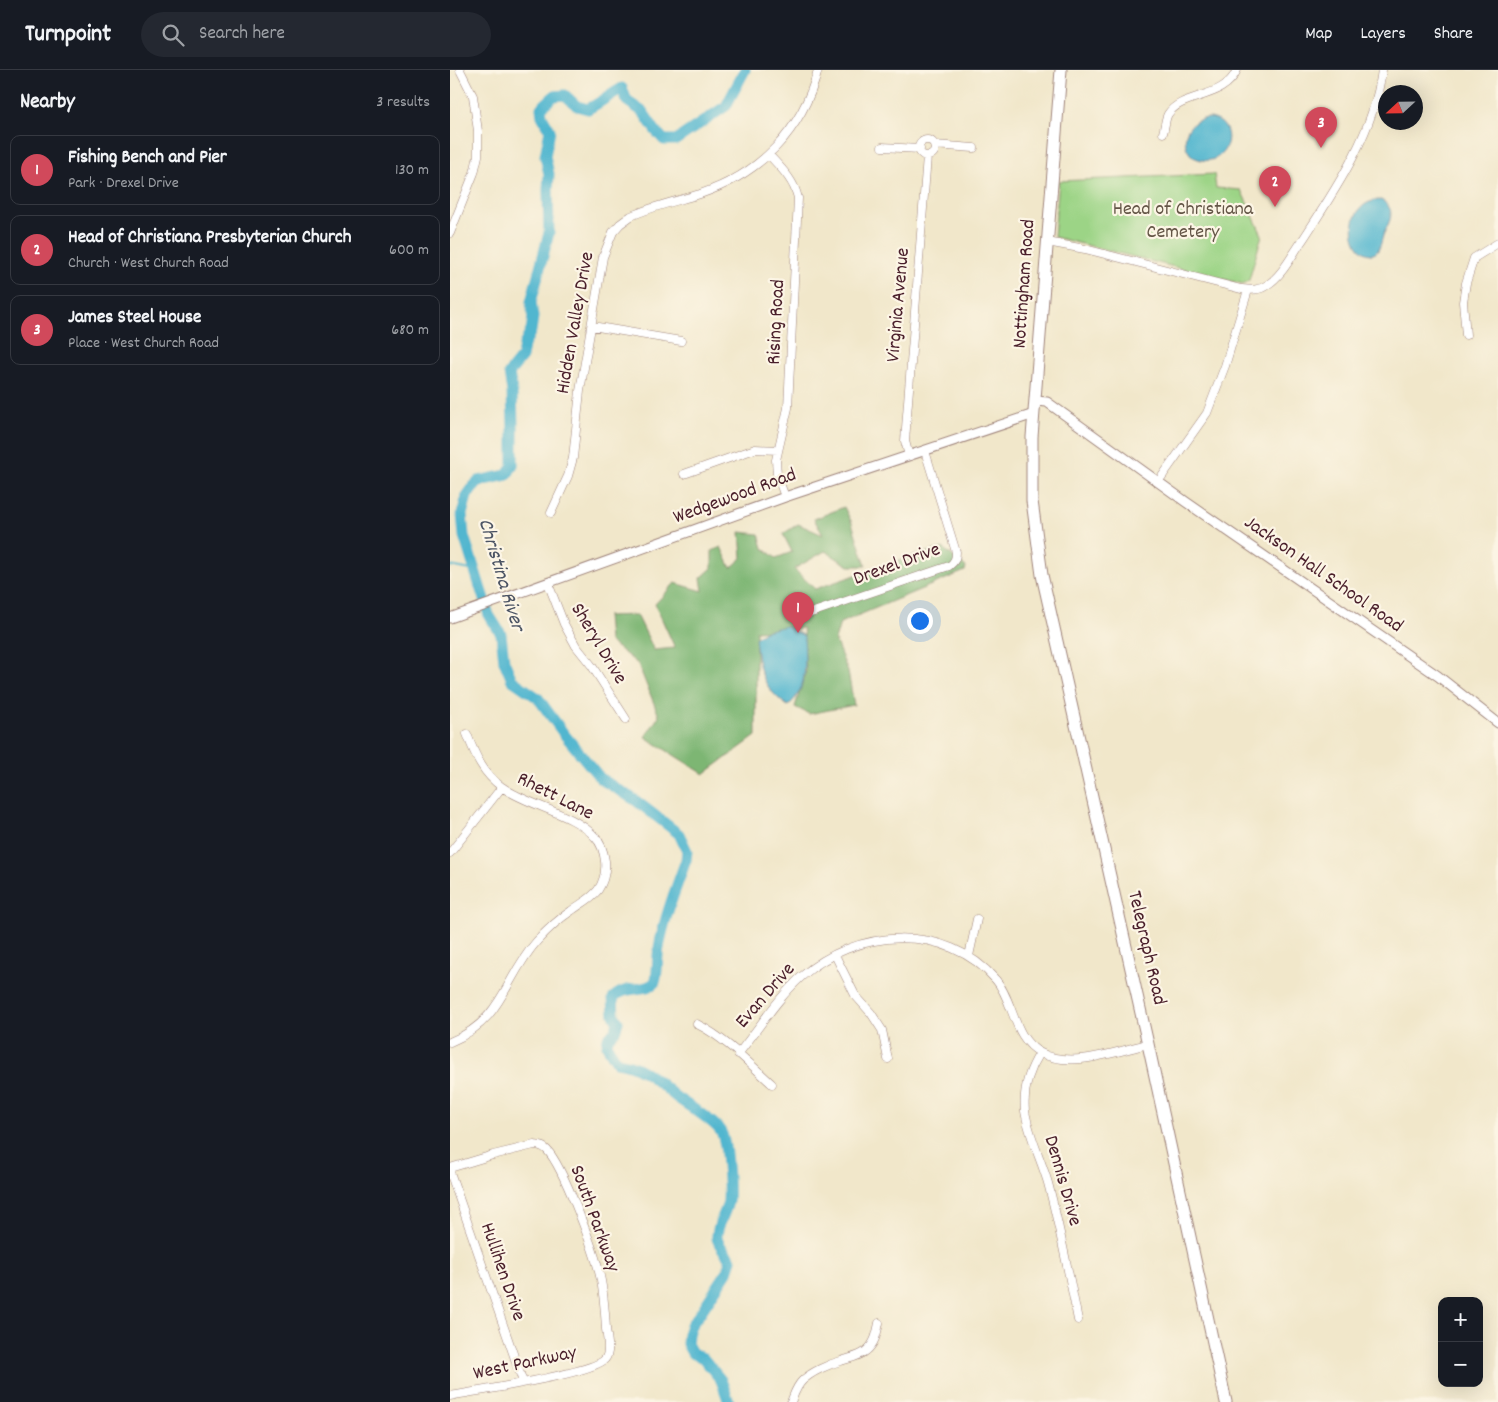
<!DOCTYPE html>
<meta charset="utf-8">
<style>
body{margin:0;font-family:Dekko,sans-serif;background:#242831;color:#f1f3f6}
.controls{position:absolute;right:15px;bottom:15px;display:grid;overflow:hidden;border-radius:10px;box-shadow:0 5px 20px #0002}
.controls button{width:45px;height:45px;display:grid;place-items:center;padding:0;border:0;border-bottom:1px solid #363941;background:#171b24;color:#f1f3f6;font:25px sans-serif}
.compass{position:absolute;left:928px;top:15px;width:45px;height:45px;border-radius:50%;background:#171b24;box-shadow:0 5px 20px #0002;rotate:248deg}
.you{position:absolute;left:469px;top:550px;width:18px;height:18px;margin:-12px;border:4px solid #fff;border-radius:50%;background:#1a73e8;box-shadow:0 0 0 8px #1a73e833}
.badge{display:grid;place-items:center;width:32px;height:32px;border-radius:50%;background:#d1495b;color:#fff;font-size:16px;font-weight:700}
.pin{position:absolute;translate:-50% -41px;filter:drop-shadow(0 1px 2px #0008)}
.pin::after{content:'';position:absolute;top:26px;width:18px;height:15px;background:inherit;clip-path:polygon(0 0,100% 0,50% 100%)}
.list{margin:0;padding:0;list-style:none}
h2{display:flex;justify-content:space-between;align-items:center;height:65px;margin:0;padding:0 20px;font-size:21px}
h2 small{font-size:16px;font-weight:400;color:#9ea1a6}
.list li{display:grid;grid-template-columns:32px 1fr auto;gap:15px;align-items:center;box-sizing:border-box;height:70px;margin:0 10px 10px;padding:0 10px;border:1px solid #363941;border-radius:10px}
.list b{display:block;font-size:19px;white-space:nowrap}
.list p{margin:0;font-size:16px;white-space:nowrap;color:#9ea1a6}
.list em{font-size:16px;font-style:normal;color:#9ea1a6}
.icon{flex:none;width:28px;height:28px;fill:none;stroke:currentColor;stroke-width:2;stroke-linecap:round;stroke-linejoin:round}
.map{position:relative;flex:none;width:1048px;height:1332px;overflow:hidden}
header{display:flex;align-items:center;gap:30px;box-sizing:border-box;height:70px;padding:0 25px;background:#171b24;border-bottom:1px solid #363941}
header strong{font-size:24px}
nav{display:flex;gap:28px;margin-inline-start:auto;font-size:18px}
.search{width:350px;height:45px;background:#242831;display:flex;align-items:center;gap:12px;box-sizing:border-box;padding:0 18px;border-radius:28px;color:#9ea1a6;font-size:19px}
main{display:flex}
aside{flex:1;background:#171b24}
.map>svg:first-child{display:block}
.green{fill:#9cd486;stroke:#737a58}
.forest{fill:#7db673;stroke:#646a4f}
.water{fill:#51b6cf;stroke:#4e6a7d}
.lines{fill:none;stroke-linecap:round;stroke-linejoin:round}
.stream{stroke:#51b6cf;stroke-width:2}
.river{stroke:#51b6cf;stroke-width:11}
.minor-casing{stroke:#9e837a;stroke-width:9}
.tertiary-casing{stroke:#9e837a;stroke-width:11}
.primary-casing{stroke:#9e837a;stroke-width:13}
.minor{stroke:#fff;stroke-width:8}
.tertiary{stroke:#fff;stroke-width:9}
.primary{stroke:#fff;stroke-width:11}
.labels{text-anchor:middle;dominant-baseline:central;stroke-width:4.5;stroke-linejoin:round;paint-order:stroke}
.park-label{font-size:20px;fill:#635546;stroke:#fcf5e5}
.street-label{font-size:20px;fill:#4a1f2b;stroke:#fcf5e5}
.water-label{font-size:21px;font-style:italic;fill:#4c5464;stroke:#fcf5e5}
</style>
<header>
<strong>Turnpoint</strong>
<div class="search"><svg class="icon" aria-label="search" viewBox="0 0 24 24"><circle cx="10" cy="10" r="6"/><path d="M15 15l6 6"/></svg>Search here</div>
<nav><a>Map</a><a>Layers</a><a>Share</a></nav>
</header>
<main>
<aside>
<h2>Nearby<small>3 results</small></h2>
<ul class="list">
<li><span class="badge">1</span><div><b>Fishing Bench and Pier</b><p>Park · Drexel Drive</p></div><em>130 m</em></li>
<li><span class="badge">2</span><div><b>Head of Christiana Presbyterian Church</b><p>Church · West Church Road</p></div><em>600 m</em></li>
<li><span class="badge">3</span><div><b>James Steel House</b><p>Place · West Church Road</p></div><em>680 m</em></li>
</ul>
</aside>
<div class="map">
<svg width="1048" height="1332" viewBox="0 0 1048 1332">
<rect width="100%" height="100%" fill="#fcf5e5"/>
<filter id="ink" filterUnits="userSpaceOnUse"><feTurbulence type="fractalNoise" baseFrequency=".02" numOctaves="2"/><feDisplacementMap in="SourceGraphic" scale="10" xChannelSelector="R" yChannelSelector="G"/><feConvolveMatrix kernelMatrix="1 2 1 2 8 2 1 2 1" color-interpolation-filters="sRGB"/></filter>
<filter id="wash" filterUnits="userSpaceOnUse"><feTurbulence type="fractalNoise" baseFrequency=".0096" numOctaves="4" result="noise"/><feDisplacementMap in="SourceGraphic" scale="20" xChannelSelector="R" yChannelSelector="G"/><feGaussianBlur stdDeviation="1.12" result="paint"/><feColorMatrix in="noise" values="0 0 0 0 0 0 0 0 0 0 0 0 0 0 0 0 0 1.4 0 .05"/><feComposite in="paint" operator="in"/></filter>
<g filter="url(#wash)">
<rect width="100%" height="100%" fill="#f1e7ca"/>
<!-- green -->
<path class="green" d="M764 104 766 118 791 120 812 165 799 210 793 214 604 167 609 111Z"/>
<!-- forest -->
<path class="forest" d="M394 437 402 453 416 496H399L375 481 344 499 365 519 458 487 493 478 516 497 515 501 390 553 385 570 398 602 404 635 359 644 345 637 356 601 353 558 306 561V666L254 704 195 667 209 646 188 594 159 571 157 546 187 545 204 580 225 578 205 534 225 513 253 521 251 508 262 498V481L271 477 281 498 292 488 290 462 309 464 313 478 326 488 342 482 333 464 348 454 373 465 364 449Z"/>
<!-- water -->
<path class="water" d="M760 48C791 53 778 99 748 89 729 83 730 49 760 48Z
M931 130C947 139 940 151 934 163 931 170 930 186 920 184 897 181 895 130 931 130Z
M336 556 354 566C355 591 359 618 338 636 312 618 308 598 305 568L315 561Z"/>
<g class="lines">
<!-- stream -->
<path class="stream" d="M0 496 26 501"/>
<!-- river -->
<path class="river" d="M279 1332 271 1310 253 1288 242 1283 237 1274 238 1264 241 1255 249 1245 277 1202 281 1190C277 1184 268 1175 267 1168 266 1155 276 1144 278 1131 279 1119 277 1072 271 1062 265 1051 237 1035 226 1027 208 1012 192 995 167 992L157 976 158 968 165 961 168 952 164 945 163 928C176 914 196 923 205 912 208 907 207 885 209 878 214 848 226 818 236 790L237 781 229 764 185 730 151 709 114 664 88 628 62 610 54 591 51 564 39 545 14 466 12 444 17 426 23 417 29 411 57 405 63 395V356L62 322 59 303 72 287 74 275 81 261 83 247 81 232 99 163 98 120 99 104 95 86 100 60 92 46 91 38 104 26 115 25 127 36 138 39C150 33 160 25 172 18L177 31 193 42 205 60 214 70H226L276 36 295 0"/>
</g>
</g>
<g filter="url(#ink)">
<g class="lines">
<defs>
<path id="minor" d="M713 63C715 57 715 49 718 44 733 22 774 30 787 0
M469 78a8 8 0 1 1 16 0a8 8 0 1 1-16 0Z
M484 75 524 78
M432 77 470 79
M319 85C331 98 344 110 348 128L338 338 326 390 327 405 335 427
M0 163 24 103 28 86V61L23 26 10 0
M597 172 635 179 791 219C801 220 809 221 817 215 832 206 842 185 852 171 886 119 924 63 932 0
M142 256 231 271
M1016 265 1013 232 1016 213 1024 188 1048 173
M459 386 455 371 477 86
M234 404 305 379 328 380
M708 412 757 343 775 296 798 220
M101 443 118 406 123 388 130 321 153 187 163 162 170 154 181 146C203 136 227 131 250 124 310 104 352 61 368 0
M98 513 114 554 126 576 142 596 176 649
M349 547 499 496C505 492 506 488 506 482L475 381
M0 783 52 717
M385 885 405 925 421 943 432 960 438 989
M519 886 527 849
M247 954C275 968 299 993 322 1014
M0 972C54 950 54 908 87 871 97 860 109 849 121 841 130 834 141 829 148 820 154 811 156 801 155 791 154 783 151 773 145 767 124 743 78 736 52 717 33 704 25 685 17 664
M590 983C579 1000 573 1020 575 1041 579 1066 591 1089 598 1113 610 1158 619 1205 628 1250
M288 984C309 958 327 929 351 907 406 858 496 852 546 910 564 931 563 969 591 983 621 999 667 981 698 974
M0 1098 43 1085 84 1075C90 1075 93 1076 97 1080 113 1096 145 1182 150 1206 154 1223 155 1241 156 1259 157 1268 161 1282 155 1289 143 1304 25 1321 0 1326
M0 1102 73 1312
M341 1332C344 1325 346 1317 352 1311 361 1302 379 1294 391 1291 399 1288 409 1287 416 1281 425 1274 427 1263 429 1253"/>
<path id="tertiary" d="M585 331 597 332 736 432 988 606 1048 653
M0 548 335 427 584 344"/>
<path id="primary" d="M611 0 582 367V431L592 505 698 974 776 1332"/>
</defs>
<!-- minor casing -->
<use href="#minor" class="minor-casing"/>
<!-- tertiary casing -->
<use href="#tertiary" class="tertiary-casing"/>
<!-- primary casing -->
<use href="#primary" class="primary-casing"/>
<!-- minor -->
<use href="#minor" class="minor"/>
<!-- tertiary -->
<use href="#tertiary" class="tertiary"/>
<!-- primary -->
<use href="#primary" class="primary"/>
</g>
</g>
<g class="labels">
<!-- park labels -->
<g class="park-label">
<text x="733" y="140">Head of Christiana<tspan x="733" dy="23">Cemetery</tspan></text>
</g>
<!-- street labels -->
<g class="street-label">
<text transform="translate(575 214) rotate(-86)">Nottingham Road</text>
<text transform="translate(449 235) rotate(-85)">Virginia Avenue</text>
<text transform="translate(327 252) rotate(-87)">Rising Road</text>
<text transform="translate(126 253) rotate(-80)">Hidden Valley Drive</text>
<text transform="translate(285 427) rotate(-20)">Wedgewood Road</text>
<text transform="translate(447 495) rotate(-20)">Drexel Drive</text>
<text transform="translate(873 505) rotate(35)">Jackson Hall School Road</text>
<text transform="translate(148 574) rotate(59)">Sheryl Drive</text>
<text transform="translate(105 727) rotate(27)">Rhett Lane</text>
<text transform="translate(696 878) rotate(77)">Telegraph Road</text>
<text transform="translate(316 926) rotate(-49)">Evan Drive</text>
<text transform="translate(612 1111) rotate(74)">Dennis Drive</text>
<text transform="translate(144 1149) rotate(70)">South Parkway</text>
<text transform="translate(52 1202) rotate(71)">Hullihen Drive</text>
<text transform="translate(75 1294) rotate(-12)">West Parkway</text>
</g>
<!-- water labels -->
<g class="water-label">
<text transform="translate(50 505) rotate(73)">Christina River</text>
</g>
</g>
</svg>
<div class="controls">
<button>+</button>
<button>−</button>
</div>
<svg class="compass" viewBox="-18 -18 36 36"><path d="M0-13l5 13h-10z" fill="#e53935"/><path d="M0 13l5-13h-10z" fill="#9ea1a6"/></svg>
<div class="you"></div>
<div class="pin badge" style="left:348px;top:563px">1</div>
<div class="pin badge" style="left:825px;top:137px">2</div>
<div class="pin badge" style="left:871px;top:78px">3</div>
</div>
</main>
